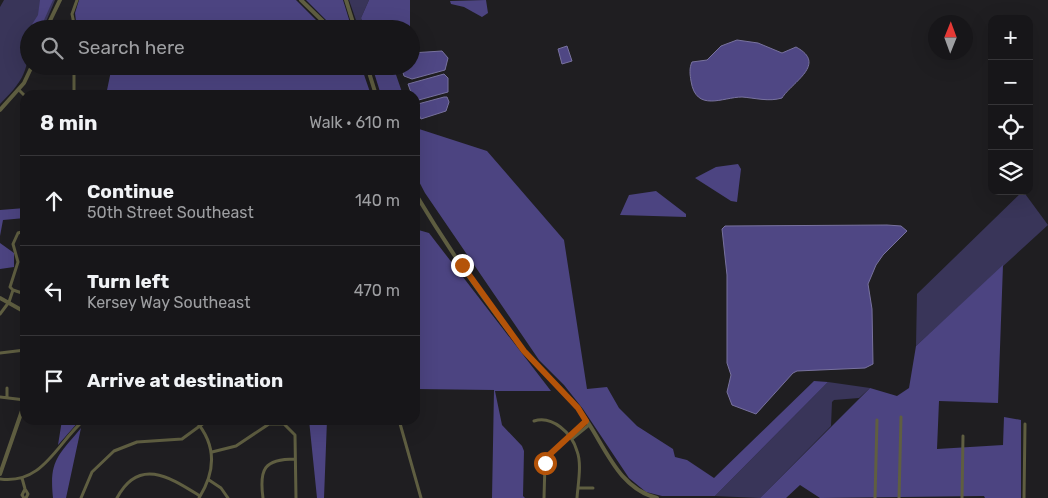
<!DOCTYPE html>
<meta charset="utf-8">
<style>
body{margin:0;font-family:Rubik,sans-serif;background:#242326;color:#f1f3f6}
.controls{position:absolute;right:15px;top:15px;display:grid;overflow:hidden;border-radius:10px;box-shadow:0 5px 20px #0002}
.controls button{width:45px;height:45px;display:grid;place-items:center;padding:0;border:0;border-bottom:1px solid #363538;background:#171619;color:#f1f3f6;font:25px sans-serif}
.compass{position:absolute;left:928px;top:15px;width:45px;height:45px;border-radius:50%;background:#171619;box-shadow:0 5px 20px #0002;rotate:1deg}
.stop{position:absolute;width:15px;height:15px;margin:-11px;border:4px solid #b45309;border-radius:50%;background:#fff}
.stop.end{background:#b45309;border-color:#fff;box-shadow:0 1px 5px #0008}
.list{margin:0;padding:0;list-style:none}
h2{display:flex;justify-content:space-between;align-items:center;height:65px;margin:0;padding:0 20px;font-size:21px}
h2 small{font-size:16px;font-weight:400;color:#9e9fa2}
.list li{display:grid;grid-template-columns:32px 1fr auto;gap:15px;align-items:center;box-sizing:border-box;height:90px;padding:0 20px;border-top:1px solid #363538}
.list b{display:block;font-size:19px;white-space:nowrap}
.list p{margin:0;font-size:16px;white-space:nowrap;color:#9e9fa2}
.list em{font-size:16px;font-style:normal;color:#9e9fa2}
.icon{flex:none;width:28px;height:28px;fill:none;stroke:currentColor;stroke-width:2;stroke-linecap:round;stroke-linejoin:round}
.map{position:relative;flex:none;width:1048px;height:498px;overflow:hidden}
.search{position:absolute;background:#171619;box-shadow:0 5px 20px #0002;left:20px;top:20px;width:400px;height:55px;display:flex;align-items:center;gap:12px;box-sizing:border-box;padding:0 18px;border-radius:28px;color:#9e9fa2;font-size:19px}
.panel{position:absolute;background:#171619;box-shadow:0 5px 20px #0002;left:20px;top:90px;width:400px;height:335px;border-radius:15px}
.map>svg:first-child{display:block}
.green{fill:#393559}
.forest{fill:#4c4481}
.water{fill:#4f4784;stroke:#78729e}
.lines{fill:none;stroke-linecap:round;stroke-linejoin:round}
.minor{stroke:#5f5e41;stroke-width:3}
.tertiary{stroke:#5f5e41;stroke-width:4}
.route{stroke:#b45309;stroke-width:6}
</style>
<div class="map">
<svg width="1048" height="498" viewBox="0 0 1048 498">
<rect width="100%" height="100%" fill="#1f1e21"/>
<!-- green -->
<path class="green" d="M4 0H55L43 29H29C29 66 28 77 0 104V7Z
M349 0H369L361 18 365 29H359Z
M1023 191 1048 225 916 346 917 294Z
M828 382 870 388 859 398 834 400 832 402 831 426 760 498 715 496Z"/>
<!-- forest -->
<path class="forest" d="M40 0H53L40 29H32L31 26 38 15Z
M79 0H296L325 29H77L75 13Z
M306 0H343L352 29H335Z
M369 0H410V29H365L361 18Z
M486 0 488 13 482 17 464 7 451 4 450 1Z
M112 66H361L371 95H106Z
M372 66H393L403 95H381Z
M415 125 416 128 487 151 564 240 587 389 607 387 619 408 637 426 673 449 675 457 687 460 714 478 814 381 828 382 715 496H662L646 492 629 478 583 409 564 385 539 360 425 193 415 174Z
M738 164 741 169 737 202 731 201 695 178 716 167Z
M656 191 686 214V217L620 215 629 195Z
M25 208V218L3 220 0 236V210Z
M415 229 429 233 551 391H495L502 425 522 446 524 451 523 496 525 498H492L494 390 415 389Z
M0 243 14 253V267L0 269Z
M1003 265 998 403 939 401 937 449 1003 445 1004 417 1021 420V498H985L984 496 820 498 800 485 786 498H760L870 388 897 396 909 388 916 346Z
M62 420H80L58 445Z
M309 420H327L324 498H317Z
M81 428 66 498H53C49 460 58 456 81 428Z"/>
<!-- water -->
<path class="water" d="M737 40 758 43 782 53 796 47C828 64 792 82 782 98 769 102 755 98 742 97 723 97 696 113 691 81 690 75 689 68 692 62L707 60 721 46Z
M567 46 572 61 562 64 558 49Z
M442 51 448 58 445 70 412 79 404 76 401 66H411V53Z
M444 74 448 78V92L415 101V95H412L408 84Z
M444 97H447L449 102 446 111 421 119 416 109 418 104Z
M887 225 901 226 907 231 883 255 876 265 868 284 872 309 873 364 865 368 797 371 793 373 756 414 732 405 727 392 731 375 727 363V275L722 229 725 226Z"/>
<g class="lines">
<!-- minor -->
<path class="minor" d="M75 29 72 14 77 0
M19 90 25 96
M74 95V66
M13 290 25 294
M0 314 9 302 13 290 10 287 18 262 13 244 18 233 25 231
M0 353 25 350
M7 388V397
M0 397 25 400
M195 420C217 445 216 471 199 498
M267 420 269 424H284L295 435 296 498
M399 420 421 498
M534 421C552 415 572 433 577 451 582 464 578 484 577 498
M570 437 573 438 589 425
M212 452 236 446 269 424
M22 478 25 489 28 494 26 498
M0 479C43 485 57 443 84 420
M209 480 221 488 228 498
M578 488H593
M24 498 22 495 25 489
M81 498 92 472 114 451 137 442 182 439 208 420
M117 498C139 456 171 478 200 496
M263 498C259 469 264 459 295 459
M544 498 545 463 548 456 586 421
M875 498 877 420
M899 498 901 417
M962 498 963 436
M1024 498 1025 424"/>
<!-- tertiary -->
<path class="tertiary" d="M301 0 331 29
M346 0 355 29
M46 29 60 0
M367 66 376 95
M0 110 24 83 32 66
M415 193C448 248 485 302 525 352 541 371 561 387 577 407 603 438 614 487 657 498
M0 298 25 312
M0 474 25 402"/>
</g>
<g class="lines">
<!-- route -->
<path class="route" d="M462 265 524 351 578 408 586 421 548 456 545 463"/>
</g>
</svg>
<div class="controls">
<button>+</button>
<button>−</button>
<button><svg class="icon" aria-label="locate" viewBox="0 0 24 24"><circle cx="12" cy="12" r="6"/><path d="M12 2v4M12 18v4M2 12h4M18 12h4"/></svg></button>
<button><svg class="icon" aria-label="layers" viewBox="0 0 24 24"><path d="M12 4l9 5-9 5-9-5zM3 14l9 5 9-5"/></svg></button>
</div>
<svg class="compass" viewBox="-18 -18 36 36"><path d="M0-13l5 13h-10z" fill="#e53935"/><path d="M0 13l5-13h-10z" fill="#9e9fa2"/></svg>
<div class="stop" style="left:545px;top:463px"></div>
<div class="stop end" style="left:462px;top:265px"></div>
<div class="search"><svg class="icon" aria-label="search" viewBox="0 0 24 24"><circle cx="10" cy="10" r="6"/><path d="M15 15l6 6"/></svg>Search here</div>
<section class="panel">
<h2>8 min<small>Walk · 610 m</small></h2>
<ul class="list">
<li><svg class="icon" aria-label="ahead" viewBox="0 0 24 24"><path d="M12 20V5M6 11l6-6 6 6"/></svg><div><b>Continue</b><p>50th Street Southeast</p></div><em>140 m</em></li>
<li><svg class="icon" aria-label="left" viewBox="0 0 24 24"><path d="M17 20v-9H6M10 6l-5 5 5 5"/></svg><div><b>Turn left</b><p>Kersey Way Southeast</p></div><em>470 m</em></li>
<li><svg class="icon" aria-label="arrive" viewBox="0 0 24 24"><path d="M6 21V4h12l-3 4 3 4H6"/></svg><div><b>Arrive at destination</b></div></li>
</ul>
</section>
</div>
